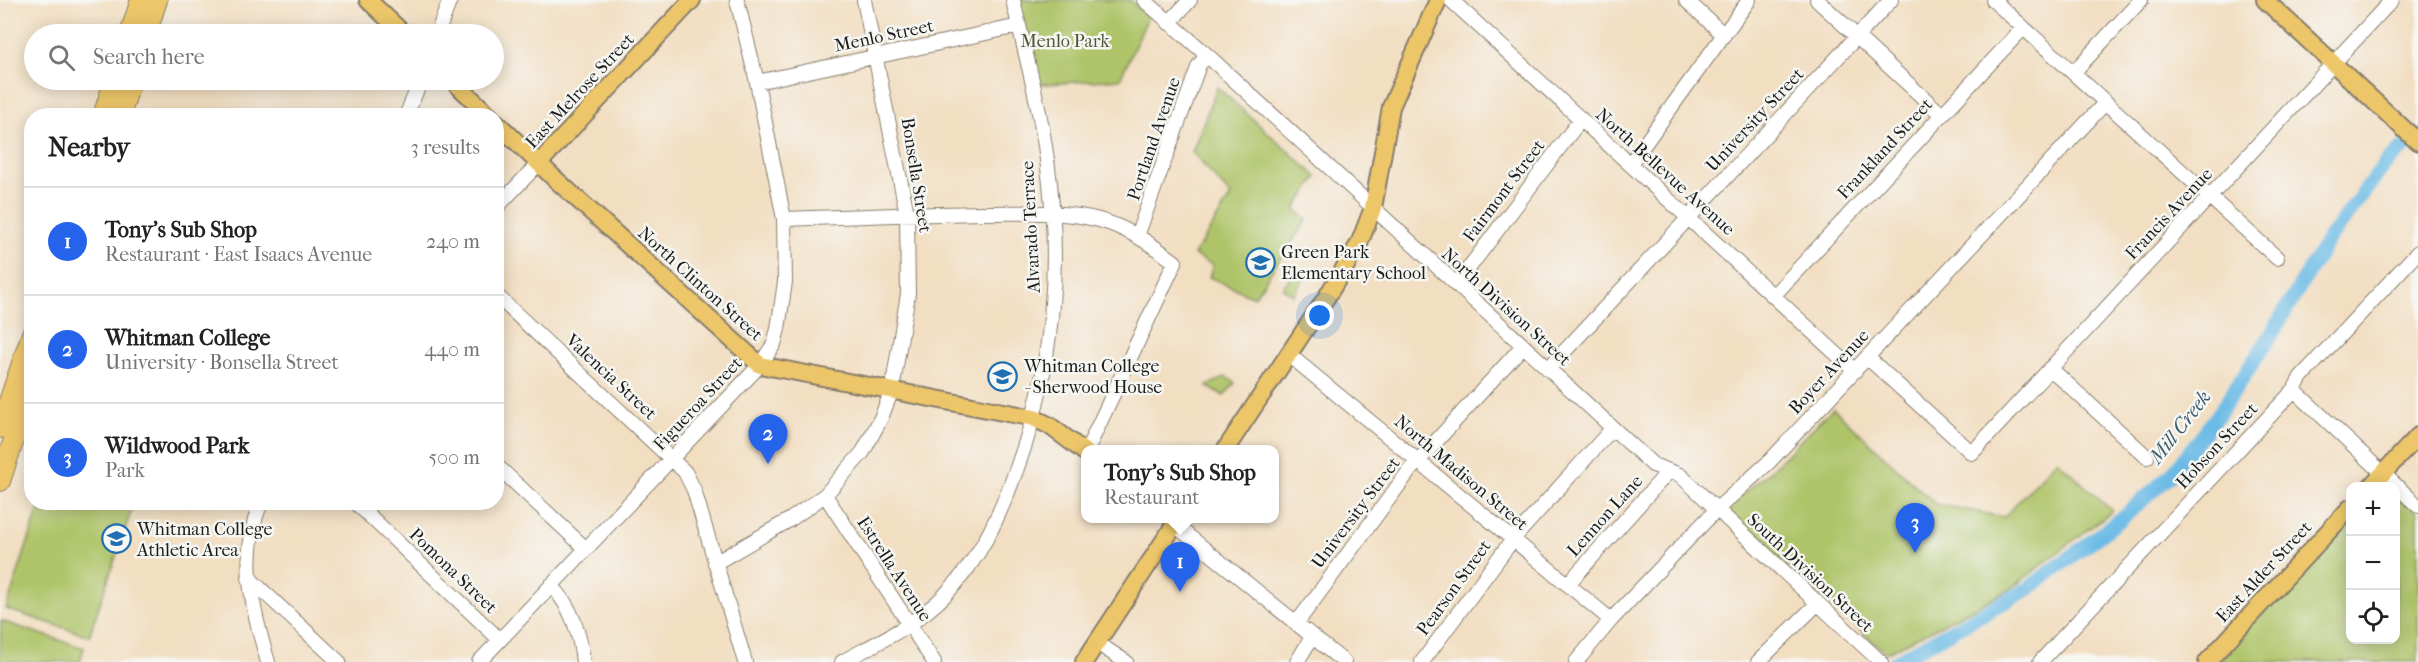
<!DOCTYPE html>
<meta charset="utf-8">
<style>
body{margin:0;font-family:"IM FELL French Canon",serif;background:#f6f6f6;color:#222}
.controls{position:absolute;right:18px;bottom:18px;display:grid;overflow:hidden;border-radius:12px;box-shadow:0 3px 15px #0003}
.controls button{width:54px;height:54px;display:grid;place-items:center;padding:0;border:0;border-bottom:2px solid #e0e0e0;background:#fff;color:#222;font:30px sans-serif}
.you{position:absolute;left:1320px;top:316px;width:21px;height:21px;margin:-15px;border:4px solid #fff;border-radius:50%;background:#1a73e8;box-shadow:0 0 0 9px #1a73e833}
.badge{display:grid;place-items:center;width:39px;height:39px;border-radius:50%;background:#2563eb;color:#fff;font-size:20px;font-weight:700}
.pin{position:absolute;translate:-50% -50px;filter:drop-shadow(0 2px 3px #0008)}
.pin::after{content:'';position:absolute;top:32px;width:21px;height:18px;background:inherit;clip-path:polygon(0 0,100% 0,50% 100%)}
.popup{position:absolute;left:1081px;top:445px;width:198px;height:78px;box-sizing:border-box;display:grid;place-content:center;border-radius:12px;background:#fff;filter:drop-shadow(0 2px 4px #0005);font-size:20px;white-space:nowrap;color:#767676}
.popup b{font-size:22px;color:#222}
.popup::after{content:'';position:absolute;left:50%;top:100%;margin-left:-12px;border:12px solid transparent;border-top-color:#fff}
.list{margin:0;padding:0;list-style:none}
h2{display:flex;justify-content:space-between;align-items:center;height:78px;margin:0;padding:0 24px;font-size:26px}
h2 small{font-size:20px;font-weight:400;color:#767676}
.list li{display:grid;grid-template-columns:39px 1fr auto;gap:18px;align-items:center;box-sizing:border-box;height:108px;padding:0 24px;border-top:2px solid #e0e0e0}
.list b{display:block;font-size:22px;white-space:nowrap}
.list p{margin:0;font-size:20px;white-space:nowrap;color:#767676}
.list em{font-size:20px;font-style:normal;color:#767676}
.icon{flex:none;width:33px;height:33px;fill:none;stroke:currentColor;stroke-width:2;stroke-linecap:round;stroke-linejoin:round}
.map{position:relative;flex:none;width:2418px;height:662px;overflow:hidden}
.search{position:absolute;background:#fff;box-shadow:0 3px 15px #0003;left:24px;top:24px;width:480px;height:66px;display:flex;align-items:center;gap:15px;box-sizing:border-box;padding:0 21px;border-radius:33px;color:#767676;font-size:22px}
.panel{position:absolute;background:#fff;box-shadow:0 3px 15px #0003;left:24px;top:108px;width:480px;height:402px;border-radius:24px}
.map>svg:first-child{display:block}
.green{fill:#afc469;stroke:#667042;stroke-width:1.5}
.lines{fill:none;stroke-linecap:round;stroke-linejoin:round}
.river{stroke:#6cbbe6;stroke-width:15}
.minor-casing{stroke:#877d6e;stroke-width:16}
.major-casing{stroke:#877d6e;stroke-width:20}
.highway-casing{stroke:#877d6e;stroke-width:22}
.minor{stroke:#fff;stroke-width:14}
.major{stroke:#ecc669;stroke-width:16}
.highway{stroke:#ecc669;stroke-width:20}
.labels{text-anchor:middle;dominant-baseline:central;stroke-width:5;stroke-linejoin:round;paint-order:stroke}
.street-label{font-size:18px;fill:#1c1c1c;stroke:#f6f6f2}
.park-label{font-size:18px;fill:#4f5737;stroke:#f6f6f2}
.poi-label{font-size:18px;fill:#1c1c1c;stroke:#f6f6f2;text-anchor:start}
.water-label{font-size:20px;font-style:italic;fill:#3c5c6d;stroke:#f6f6f2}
</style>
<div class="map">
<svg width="2418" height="662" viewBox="0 0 2418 662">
<rect width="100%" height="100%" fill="#f6f6f2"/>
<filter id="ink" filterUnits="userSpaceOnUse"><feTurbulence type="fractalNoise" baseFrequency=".0167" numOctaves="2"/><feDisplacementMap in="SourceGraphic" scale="12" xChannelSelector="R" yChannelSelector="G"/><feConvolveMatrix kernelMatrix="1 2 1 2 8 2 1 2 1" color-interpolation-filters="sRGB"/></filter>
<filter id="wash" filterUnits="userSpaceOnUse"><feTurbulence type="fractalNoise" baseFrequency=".008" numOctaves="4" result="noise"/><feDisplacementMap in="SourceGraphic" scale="24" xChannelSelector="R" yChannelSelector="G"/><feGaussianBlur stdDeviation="1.35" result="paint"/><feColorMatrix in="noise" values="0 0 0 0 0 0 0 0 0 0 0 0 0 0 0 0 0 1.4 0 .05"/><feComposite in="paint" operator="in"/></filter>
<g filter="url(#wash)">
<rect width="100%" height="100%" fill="#f2dec1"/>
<!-- green -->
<path class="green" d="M1013 0H1130L1148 17 1120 79 1032 85Z
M1217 87 1317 177 1295 209 1307 220 1254 297 1209 277 1213 265 1194 255 1231 196 1192 152Z
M1296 268 1307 275 1293 295 1283 288Z
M1226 377 1235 383 1224 396 1206 386Z
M1833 408 1935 504 2004 517 2057 460 2112 511 2009 590 1886 653 1724 510 1768 473Z
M2396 491 2418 512V662H2217L2350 518V640H2396Z
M41 503H134L89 636 6 609Z
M1 621 84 648 80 662H0Z"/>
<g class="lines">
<!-- river -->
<path class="river" d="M1895 662 2028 589 2121 519 2172 474 2218 415 2271 335 2325 244 2386 163 2418 135"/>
</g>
</g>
<g filter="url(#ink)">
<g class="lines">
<defs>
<path id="minor" d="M1144 0 1207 55 1653 465 1680 475 1881 662
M1451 0 1855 371
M1686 0 1724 35
M1817 0 1942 115
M1993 0 2277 258
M1169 23 1190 0
M437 34 450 0
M2073 73 2141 0
M757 82 1019 26
M406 116 421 80
M1630 164 1749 0
M496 208 539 163
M784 219C851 216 918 214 985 213 1023 213 1062 210 1099 220 1128 228 1151 244 1175 262L1087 450
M1137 236 1199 65 1207 55
M1456 285 1581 119
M496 295 685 472 694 490 745 662
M1774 295 2023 28
M1288 354 1611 620
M1867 357 1972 453 2392 0
M2050 368 2147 457
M1548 369 1891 0
M2294 390 2418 506
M496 465 586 549
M825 495 934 662
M261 502C239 556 252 609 268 662
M355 502 500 640
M1175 525 1344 662
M715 563 791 519 825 495 863 452 881 418 892 390 908 294 907 214 864 0
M249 578 339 662
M1568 584 1669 471
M551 585C572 607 580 633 583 662
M1296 624 1410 470 1522 347
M1097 643 1126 662
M479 662 760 365 774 344 778 329 785 282 784 219 757 82 737 0
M842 662C878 642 914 626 944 596 980 560 1000 515 1017 468 1053 369 1062 263 1047 160 1040 106 1025 53 1013 0
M1297 662 1312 637
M1422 662 1513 539 1612 429
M1576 662 1611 620 1716 510 1769 462 2106 102
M1758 662 1817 604
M2040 662 2294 390 2301 377 2418 252"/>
<path id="major" d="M368 0 404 34
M2265 0 2418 142
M452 80 490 116
M496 122 553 177 760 365 1034 418 1050 426 1086 453
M539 163 692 0
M1225 450 1326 298 1359 244 1373 208 1391 107 1438 0
M2371 486 2418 436
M1084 662 1179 518
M2207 662 2350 508"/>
<path id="highway" d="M130 34 141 0
M146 34 157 0
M103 116 115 80
M120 116 131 80
M0 428 32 334
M0 481 32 386"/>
</defs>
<!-- minor casing -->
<use href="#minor" class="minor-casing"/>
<!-- major casing -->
<use href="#major" class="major-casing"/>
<!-- highway casing -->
<use href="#highway" class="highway-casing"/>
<!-- minor -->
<use href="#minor" class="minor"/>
<!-- major -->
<use href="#major" class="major"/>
<!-- highway -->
<use href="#highway" class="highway"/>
</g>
</g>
<!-- icons -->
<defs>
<symbol id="school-ring" viewBox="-11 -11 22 22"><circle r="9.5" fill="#f6f6f2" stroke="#1f6fb2" stroke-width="1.5"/><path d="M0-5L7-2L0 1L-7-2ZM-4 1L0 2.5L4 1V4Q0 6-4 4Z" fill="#1f6fb2"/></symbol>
<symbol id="university-ring" viewBox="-11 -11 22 22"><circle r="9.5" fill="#f6f6f2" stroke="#1f6fb2" stroke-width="1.5"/><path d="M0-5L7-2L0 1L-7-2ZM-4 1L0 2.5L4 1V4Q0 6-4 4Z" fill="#1f6fb2"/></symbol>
</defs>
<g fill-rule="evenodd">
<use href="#school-ring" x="1244" y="246" width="33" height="33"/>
<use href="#university-ring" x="986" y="360" width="33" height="33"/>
<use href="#university-ring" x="100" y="522" width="33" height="33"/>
</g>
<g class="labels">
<!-- street labels -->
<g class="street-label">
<text transform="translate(884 36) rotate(-12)">Menlo Street</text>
<text transform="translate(580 91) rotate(-47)">East Melrose Street</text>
<text transform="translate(1755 120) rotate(-47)">University Street</text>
<text transform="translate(1154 139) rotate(-71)">Portland Avenue</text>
<text transform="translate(1885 149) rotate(-47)">Frankland Street</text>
<text transform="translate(1665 172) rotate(42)">North Bellevue Avenue</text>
<text transform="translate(916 175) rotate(81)">Bonsella Street</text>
<text transform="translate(1504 191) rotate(-53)">Fairmont Street</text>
<text transform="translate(2169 214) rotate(-47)">Francis Avenue</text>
<text transform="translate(1031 227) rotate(-93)">Alvarado Terrace</text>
<text transform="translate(700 284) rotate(42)">North Clinton Street</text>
<text transform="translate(1506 307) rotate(42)">North Division Street</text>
<text transform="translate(1829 372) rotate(-47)">Boyer Avenue</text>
<text transform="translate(611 377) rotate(43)">Valencia Street</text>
<text transform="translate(698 404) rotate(-47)">Figueroa Street</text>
<text transform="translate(2217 446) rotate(-47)">Hobson Street</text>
<text transform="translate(1461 473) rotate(40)">North Madison Street</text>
<text transform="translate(1356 513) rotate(-53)">University Street</text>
<text transform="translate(1605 516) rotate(-48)">Lennon Lane</text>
<text transform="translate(894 569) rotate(57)">Estrella Avenue</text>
<text transform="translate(453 571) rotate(44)">Pomona Street</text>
<text transform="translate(2264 572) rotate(-47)">East Alder Street</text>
<text transform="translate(1810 573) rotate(43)">South Division Street</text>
<text transform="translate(1454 588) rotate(-54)">Pearson Street</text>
</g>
<!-- park labels -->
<g class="park-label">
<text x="1065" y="41">Menlo Park</text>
</g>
<!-- poi labels -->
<g class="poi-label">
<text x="1281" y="252">Green Park<tspan x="1281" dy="21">Elementary School</tspan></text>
<text x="1024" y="366">Whitman College<tspan x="1024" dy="21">- Sherwood House</tspan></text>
<text x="137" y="529">Whitman College<tspan x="137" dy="21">Athletic Area</tspan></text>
</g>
<!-- water labels -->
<g class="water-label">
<text transform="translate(2180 427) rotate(-52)">Mill Creek</text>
</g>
</g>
</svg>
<div class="controls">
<button>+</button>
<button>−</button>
<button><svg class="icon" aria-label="locate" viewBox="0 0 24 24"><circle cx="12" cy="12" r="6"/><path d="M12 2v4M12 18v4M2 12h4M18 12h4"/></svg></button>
</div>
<div class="you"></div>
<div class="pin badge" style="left:1180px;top:592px">1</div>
<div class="popup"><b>Tony's Sub Shop</b>Restaurant</div>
<div class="pin badge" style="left:768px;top:464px">2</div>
<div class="pin badge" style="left:1915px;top:553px">3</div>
<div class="search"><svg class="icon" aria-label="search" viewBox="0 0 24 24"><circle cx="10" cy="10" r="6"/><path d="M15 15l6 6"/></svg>Search here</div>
<section class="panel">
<h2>Nearby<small>3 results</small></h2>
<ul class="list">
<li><span class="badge">1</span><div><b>Tony's Sub Shop</b><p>Restaurant · East Isaacs Avenue</p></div><em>240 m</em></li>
<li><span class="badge">2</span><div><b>Whitman College</b><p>University · Bonsella Street</p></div><em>440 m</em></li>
<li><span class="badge">3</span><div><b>Wildwood Park</b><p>Park</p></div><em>500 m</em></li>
</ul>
</section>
</div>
